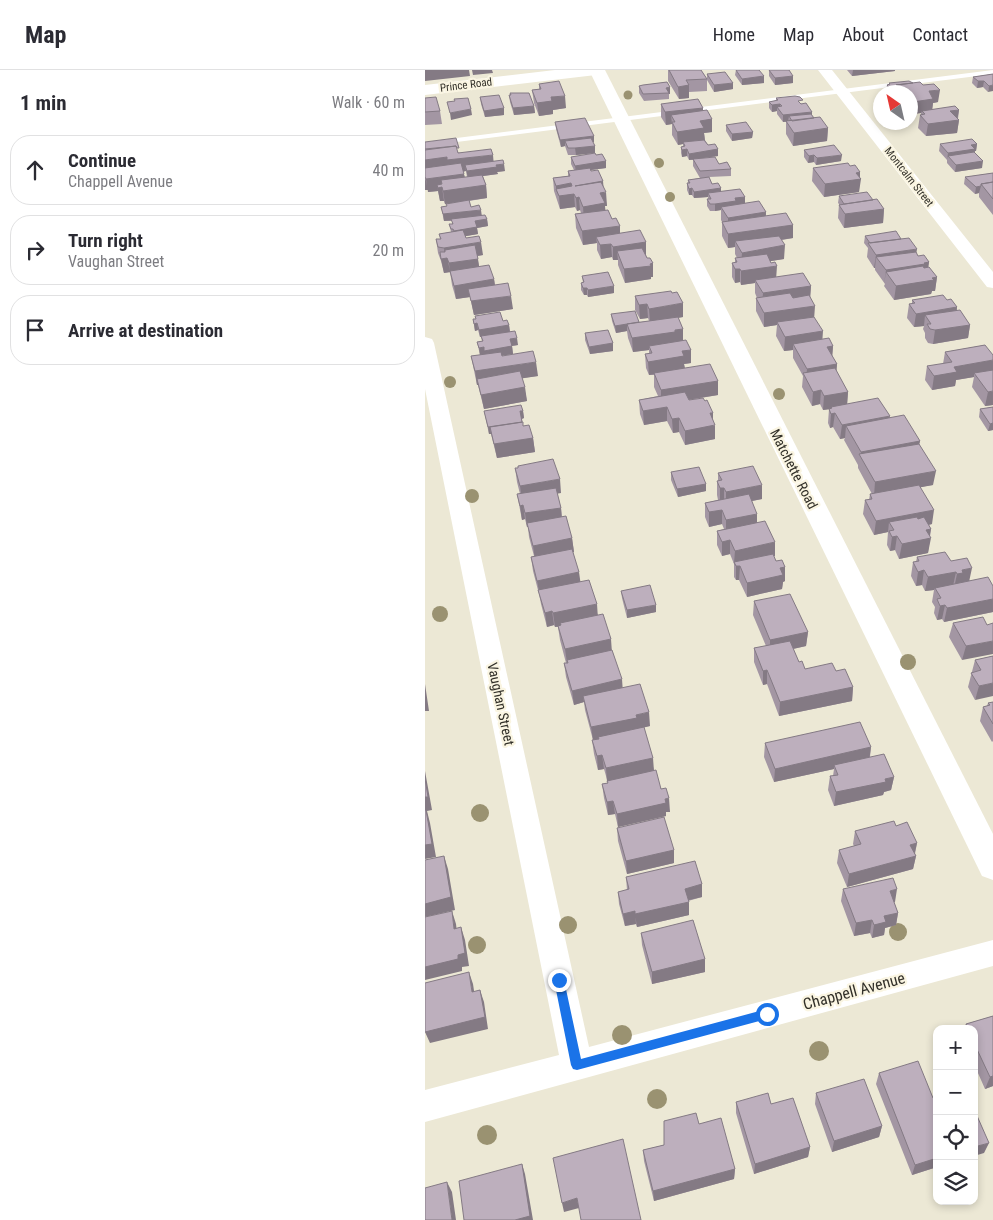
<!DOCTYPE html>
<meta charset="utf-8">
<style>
body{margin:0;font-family:"Roboto Condensed",sans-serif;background:#f7f7f7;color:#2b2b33}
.controls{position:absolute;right:15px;bottom:15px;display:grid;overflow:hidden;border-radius:10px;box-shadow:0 2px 8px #0003}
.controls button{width:45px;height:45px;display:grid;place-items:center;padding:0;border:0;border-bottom:1px solid #e1e1e2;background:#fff;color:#2b2b33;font:25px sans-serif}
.compass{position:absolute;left:448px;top:15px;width:45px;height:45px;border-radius:50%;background:#fff;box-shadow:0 2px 8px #0003;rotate:326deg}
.stop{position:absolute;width:15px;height:15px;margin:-11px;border:4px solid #1a73e8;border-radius:50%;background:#fff}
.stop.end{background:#1a73e8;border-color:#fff;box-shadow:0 1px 5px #0008}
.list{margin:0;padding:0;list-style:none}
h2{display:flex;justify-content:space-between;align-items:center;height:65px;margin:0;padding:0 20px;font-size:21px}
h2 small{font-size:16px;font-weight:400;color:#7c7c81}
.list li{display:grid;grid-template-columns:32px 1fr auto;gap:15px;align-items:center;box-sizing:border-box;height:70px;margin:0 10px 10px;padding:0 10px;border:1px solid #e1e1e2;border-radius:20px}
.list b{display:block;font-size:19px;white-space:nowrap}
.list p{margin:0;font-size:16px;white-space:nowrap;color:#7c7c81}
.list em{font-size:16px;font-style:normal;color:#7c7c81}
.icon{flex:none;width:28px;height:28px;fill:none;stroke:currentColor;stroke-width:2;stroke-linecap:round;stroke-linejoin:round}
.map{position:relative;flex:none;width:568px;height:1150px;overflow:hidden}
header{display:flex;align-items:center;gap:30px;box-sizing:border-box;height:70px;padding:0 25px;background:#fff;border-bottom:1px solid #e1e1e2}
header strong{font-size:24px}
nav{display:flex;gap:28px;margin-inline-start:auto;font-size:18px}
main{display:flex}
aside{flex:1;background:#fff}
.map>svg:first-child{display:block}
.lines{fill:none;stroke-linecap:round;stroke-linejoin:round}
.service{fill:#fff;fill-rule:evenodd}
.minor{fill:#fff;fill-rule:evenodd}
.tertiary{fill:#fff;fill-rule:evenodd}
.secondary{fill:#fff;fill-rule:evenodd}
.tree{fill:#9a9271}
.wall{fill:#a396a3;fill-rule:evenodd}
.shaded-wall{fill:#847a84}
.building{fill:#bdafbd;stroke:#847a84}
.route{fill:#1a73e8}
.labels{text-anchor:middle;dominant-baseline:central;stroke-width:4.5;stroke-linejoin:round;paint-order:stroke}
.far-street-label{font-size:11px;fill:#312f28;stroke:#faf5e2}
.street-label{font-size:14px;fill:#312f28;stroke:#faf5e2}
.near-street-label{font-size:16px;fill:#312f28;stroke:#faf5e2}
</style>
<header>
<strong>Map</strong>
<nav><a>Home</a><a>Map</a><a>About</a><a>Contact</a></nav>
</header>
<main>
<aside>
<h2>1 min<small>Walk · 60 m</small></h2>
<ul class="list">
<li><svg class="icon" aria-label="ahead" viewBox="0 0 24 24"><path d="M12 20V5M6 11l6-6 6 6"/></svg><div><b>Continue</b><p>Chappell Avenue</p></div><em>40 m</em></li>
<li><svg class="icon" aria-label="right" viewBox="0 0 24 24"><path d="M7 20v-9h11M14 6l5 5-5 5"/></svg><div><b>Turn right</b><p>Vaughan Street</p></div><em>20 m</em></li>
<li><svg class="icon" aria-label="arrive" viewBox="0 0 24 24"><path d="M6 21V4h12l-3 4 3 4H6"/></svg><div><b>Arrive at destination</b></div></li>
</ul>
</aside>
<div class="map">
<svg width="568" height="1150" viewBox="0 0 568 1150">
<rect width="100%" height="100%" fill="#ece8d5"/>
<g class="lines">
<!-- service -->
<path class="service" d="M568 0V4L0 76V72Z"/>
<!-- minor -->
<path class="minor" d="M393 0H407L568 202V218L562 217Z
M0 267 7 269 9 273 164 977 568 870V896L0 1052V1020L134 985 0 319Z"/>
<!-- tertiary -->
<path class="tertiary" d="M130 0H179L177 3 171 5 0 25V15Z"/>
<!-- secondary -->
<path class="secondary" d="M164 0H180L568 764V810L557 806Z"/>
</g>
<!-- trees -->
<g class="tree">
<circle cx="203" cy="25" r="4.5"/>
<circle cx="234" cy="93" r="5"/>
<circle cx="245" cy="127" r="5"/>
<circle cx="25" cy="312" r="6"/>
<circle cx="354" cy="324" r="6"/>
<circle cx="47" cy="426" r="7"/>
<circle cx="15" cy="544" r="8"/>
<circle cx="483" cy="592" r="8"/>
<circle cx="55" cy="743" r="9"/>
<circle cx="143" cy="855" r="9"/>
<circle cx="473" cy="862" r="9"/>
<circle cx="52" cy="875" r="9"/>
<circle cx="197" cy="965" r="10"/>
<circle cx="394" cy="981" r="10"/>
<circle cx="232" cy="1029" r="10"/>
<circle cx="62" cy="1065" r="10"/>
</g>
<!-- wall -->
<path class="wall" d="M243 0H276L282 9V4L308 19 289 22 282 10V21L264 22V28L254 29 243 11Z
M311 0H334L339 13 317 15 310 5Z
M344 0 368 6V13L350 15 344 6Z
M422 0H470V1L427 6Z
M568 4 563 22 558 17 552 18 547 13 548 7Z
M242 12 245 24H244V29L219 31 214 23V16Z
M464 13 513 32 508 33 507 39 534 40 533 49 534 50 532 63 501 66 493 58 495 45H496V43L487 44 486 43V22H462L461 21 462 15H464Z
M114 14 141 38 128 40V44L114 46 109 33 107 20 114 19Z
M85 23 109 36 110 43 89 45 85 32 84 25H85Z
M55 27 79 38V45L60 47 56 34Z
M0 28 15 41 17 54 0 55Z
M351 28 378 34 389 48 403 58 402 71 368 76 361 64V52H358L352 44V41L347 42 344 38V32L351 31Z
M236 34 278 38V41L287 49V62L279 63 280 70 283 75 293 79V86L279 88 306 99V106L284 107 287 114 296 118V122L320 127V133L341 142V146L368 155V168L357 170 359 189 345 191 351 207 386 216 385 227 389 247 397 269 408 276 407 286 412 294 411 301 423 322 422 334 464 348 495 371 494 374 508 415 495 417 507 454 504 455 506 459 503 483 474 489 470 480 465 481 462 475 463 462 449 465 438 444 440 430H444L445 424H447L433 398V395L419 370 420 368 415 369 408 357 405 358 403 353 404 339 398 340 395 334 387 336 377 317 378 306 368 288V280L359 281 351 266 352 255 339 257 331 241V228H332L330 223V213L316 215 315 212 310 213 307 207V193H310V188H312L310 184V177L303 178 297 166V152L296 150V140L290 141H285L282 136V129H283V127L269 128 267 125H264L262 120V113H263V110L275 108 268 96V90H264L262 86 257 87 256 83V77L258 76V74L253 75 247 65V54L241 55 236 47Z
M130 52 169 66V72H168L170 83 151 85H143L140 76 136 77 131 59Z
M301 55 328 62 327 68 307 71 301 61Z
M0 72 35 83 69 91 80 101 72 102 73 104 58 106 61 115 62 128 44 131 46 137 62 149 63 156 52 158 53 164 41 166V168L58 185 52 186 54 196 69 209 70 215 88 239 49 245 45 227 31 229 27 215 25 202 19 203 16 191 13 183 11 169H15L14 164 26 162 24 154H27V151H19L16 137 22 136 39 131 20 134 19 131H15L13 121 3 122V120H0ZM41 101 42 107H40L38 102Z
M515 74H552L551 81H550L549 82 557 98 530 102 522 93V90L514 81Z
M379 80 416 91 391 95 389 92 383 93 379 87Z
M171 85 181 91V98L166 100 178 117 182 136H180V140L187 149 195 163 221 172V185L228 207H226V209L200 213 193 195V190H188L187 187 176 189 172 180V173L158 175 151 158 150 144 156 143 155 140 152 141 150 137 135 139 129 121 128 108 143 106V101L149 100 146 94V87Z
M425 96 435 102 434 122 399 127 387 111 388 98Z
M568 103V145L554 127V123L550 124 539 114 540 107Z
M414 126 448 130 459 139 458 153 419 158 413 148 414 134 413 133Z
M440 166 476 169 493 186 504 192 503 198 512 207 510 221H507L506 224 469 230 459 216 460 214 450 200V198H449L442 187 443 178 439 173Z
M157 206 189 223 163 227 162 225H159L156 220V213H158Z
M210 226 258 247 253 248 258 259V270L266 280V293L259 294 260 299 293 311V325L264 330 288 343V351L290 369 260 375 254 362 248 363 242 351 219 355 215 344 214 330 233 326 229 317V305H224L221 298 220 284H224V280L208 282 203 268 202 261 191 263 187 251 186 244 214 252 224 251 223 248 215 249 210 240Z
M487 230H522L532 237V240L545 255 543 268 508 274 503 273 500 268V263L498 259 499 256 489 257 482 248 484 234H487Z
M48 249 78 251 84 255 85 262 93 275 87 276 88 284 77 285 113 306 97 308 102 331 59 339 53 315H52L46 286 55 285 52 272 57 271 56 267H55L53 260 50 261Z
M160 263 188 273V281L165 284 160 270Z
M560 275 568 335 560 336 547 317 549 307 531 310 530 316 507 320 500 310 502 296 518 294 520 282Z
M568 337V360L563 361 554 347 555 339Z
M59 341H98L99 348 97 349 98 356 108 368 110 382 72 388 66 364H64Z
M90 398 136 423H132L136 438 137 447 147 468 149 482H148L155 512 173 545 187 581 197 618 225 656 219 657 229 701 245 742H241V746L193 757 190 744 183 745 179 728 177 714 183 713 179 699 173 700 169 684 167 670H168L160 640 159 632 149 635 141 607 139 593H141L135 570 133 557H130L129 555 122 557 116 534 114 524 108 501 106 487 109 486 104 467 103 457H102L100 449 97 450 92 424H95L92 412Z
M246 402 281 414V421L253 427 246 410Z
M293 403 337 429 327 431 332 453 351 491 360 497V511L358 512 357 519 322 527 314 510H311L309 507V494L305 484 297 486 292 475V461L299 459 297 454 284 457 280 447V433L293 430 292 425V411H293Z
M492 487 526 491 545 511 568 516V542L519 552 517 549 512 550 509 543 510 537 507 532 509 520 500 521 497 515 491 516 486 506 488 492H491Z
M196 521 231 542 202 548 197 528Z
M329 531 383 562 381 576 368 579 374 592 380 599 411 601 428 617 427 631 354 646 342 614 338 615 329 592V578L341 576 328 545Z
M528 553 562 555 537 590 524 567Z
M568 586 550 630 543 617 550 590Z
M568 632V671L567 672 555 651 558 637 562 636 563 633Z
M340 673 446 677 445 687 469 707 466 720 459 722 458 725 409 736 403 720 405 706H408L409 699 349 712 339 687Z
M192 758 249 780V793L202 804 193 771Z
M430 761 492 773 490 784 491 786 488 799 422 817 412 793 414 780 429 776 428 774Z
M201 807 277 814V827L263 831 264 845 212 857 211 854 200 856 194 834 193 822 202 820Z
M418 819 470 832H469L473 843 471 855 460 858 459 865 447 868 445 863 429 866 416 831Z
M216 863 280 889V902L227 914 217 875Z
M568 946V1016L560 1019 549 994V959H539L541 954Z
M454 1003 508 1028 512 1097 487 1105 451 1014Z
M391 1023 457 1056 454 1067 407 1082 390 1034Z
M311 1032 346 1034 385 1077 383 1087 329 1104 311 1043Z
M274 1054 310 1099 309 1109 229 1131 219 1091 218 1080 239 1075Z"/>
<!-- shaded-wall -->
<path class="shaded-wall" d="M0 0H44L45 6 0 11Z
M47 0H67L68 3 48 5Z
M428 0H470V1L427 6Z
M339 6V13L317 15V9Z
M368 6V13L350 15V8Z
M553 11H559L558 17 552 18Z
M308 13V19L289 22V15Z
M264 15V28L254 29 253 17Z
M568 15V21L563 22 564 16Z
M245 17V24H244L241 18Z
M515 20 513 32 508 33 507 42 497 41 496 43 487 44 488 32 504 21Z
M140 26 141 38 128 40V44L114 46 112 33 126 27Z
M355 34V41L352 37V41L347 42V35Z
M109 36 110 43 89 45 88 38Z
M79 38V45L60 47 59 41Z
M278 38V50L287 49V62L279 63 280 71 258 72V74L253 75 252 62 250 52 246 45 247 54 241 55 240 42Z
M46 39 47 45 26 50 25 43Z
M534 40 532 51 534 50 532 63 501 66 503 54 525 41Z
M387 42V48L364 46 363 51 358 52V45Z
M403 58 402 71 368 76 369 63Z
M328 62 327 68 307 71V64Z
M169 66V72L142 76 140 71V76L136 77 135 70Z
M552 74 551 81H550L549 86H523L522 90 523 83 546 75Z
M170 76V83L151 85 150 78Z
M262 79V86L257 87V80Z
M293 79V86L264 90V84Z
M68 85 69 97 71 95 79 94 80 101 72 102 73 104 43 108 40 95 41 101 25 103 22 90Z
M389 85V92L383 93 384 86Z
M417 85 416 91 391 95 392 88Z
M22 87 24 100 0 103V90Z
M181 91V98L151 102 150 96Z
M558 91 557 98 530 102 531 95Z
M435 102V109H436L434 122 399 127 400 114 431 103Z
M39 104 41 117 16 110 19 131H15L12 115 13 121 3 122 1 109Z
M0 107 3 120H0Z
M178 111 179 123 181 122 182 136H180L181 147 159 150 158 137 175 125 154 129 155 140 152 141 150 116Z
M146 113 147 124H149L150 137 135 139 134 126 131 120V116Z
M61 115 62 128 20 134 18 121Z
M556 116 554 123 550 124 551 117Z
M267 118V125H264V119Z
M296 118V125L283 123V127L269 128V122Z
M320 127V134L296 137V140L290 141V134L310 128Z
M459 139 458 153 419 158 420 144Z
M56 140 57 147 19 151 18 144Z
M341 142 340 156 303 161V148Z
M62 149 63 156 52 158 53 164 30 168 29 161 50 151Z
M368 155V168L313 176 310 171V177L303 178V164Z
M195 156V169L171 167 172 173 158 175 157 161Z
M56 172 58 185 23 191 25 202 19 203 16 189H20L19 178Z
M221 172V185L192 181 193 190H188V177Z
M186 174 187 187 176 189 175 175Z
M360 175 359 189 316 196 317 183Z
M492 179 490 192 451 187 450 198H449L451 185Z
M53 189 55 203H25L24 193Z
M504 192 502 205 461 202 459 214 461 200Z
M228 193V207H226V209L200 213 199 199Z
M352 196 351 210H330V213L316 215V201Z
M310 199H315V212L310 213Z
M512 207 510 221H507L506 224 469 230 471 216Z
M69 209 71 223 43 219 45 227 31 229 29 216Z
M189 216V223L163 227V220Z
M386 216 385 230 337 237 338 223Z
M158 218H162V225H159Z
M86 226 88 239 49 245 46 231Z
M258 233V247L225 252 224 239Z
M222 234 223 248 215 249 214 235Z
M390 236 389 250 352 252V255L339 257V243Z
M532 237 530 250 506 254 500 245 499 256 489 257 491 244Z
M52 253 53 260 50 261 49 254Z
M202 254V261L191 263 190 256Z
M84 255 85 262 55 267 54 260Z
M545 255 543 268 508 274 510 260Z
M258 259V273L224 276V280L208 282 207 268Z
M398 261 397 275 368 274V280L359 281 360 267Z
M92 268 93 275 86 276 85 269Z
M188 273V281L165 284 164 277Z
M87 276 88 284 61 288 59 281Z
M408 276 407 290 402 277Z
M59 277 60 285H55L54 278Z
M266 280V293L259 294 260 299 224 305 223 292 257 281Z
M568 290V303H549V307L531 310 530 316 507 320 509 306 529 297Z
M111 292 113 306 53 315 52 309 53 315H52L50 301Z
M412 294 411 308 381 310 382 299Z
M293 311V325L236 334V320Z
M100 317 102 331 59 339 56 325Z
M396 320 395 334 387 336 388 322Z
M568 321V335L560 336 563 322Z
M423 322 422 336 406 337V339L398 340 399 326Z
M242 337V351L219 355 218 341Z
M95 341H98L99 348 96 349Z
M285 343H288V356L290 355V369L260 375V361Z
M410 343 408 357 405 358 406 344Z
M465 346 463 360 421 356 420 368 415 369 417 355Z
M254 348V362L248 363 247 349Z
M568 353V360L563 361 565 354Z
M63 357H65L66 364H64Z
M108 368 110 382 72 388 69 374Z
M495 371 492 385 435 386 436 382Z
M511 401 508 415 449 426 450 412Z
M135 409 136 423 97 430 95 416Z
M281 414V421L253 427 252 419Z
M337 415V429L301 436V422Z
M295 418H299V432H295Z
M98 435 100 449 97 450 95 436Z
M136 438 137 452 102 453 103 457H102L100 443Z
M297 440V454L284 457V442Z
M509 440 507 454 469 461V460L464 452 463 462 449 465 451 451Z
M332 444V458L301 464V450Z
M506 459 504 469 506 468 503 483 474 489 477 474 501 460Z
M472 466 470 480 465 481 467 467Z
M147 468 149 482 110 490 108 476Z
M305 470V484L297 486V472Z
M350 472V486L310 495 309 493 310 481Z
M311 496H315L314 510H311Z
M360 497V511L358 512 357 519 322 527V513L355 498Z
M547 498 544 512 529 518 532 504 537 500Z
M499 500 497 515 491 516 493 502Z
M154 502 156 516 114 521 112 511Z
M531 502 528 516 510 518 509 520 500 521 503 507Z
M568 529V542L519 552 522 538Z
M172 534 173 549 130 557 128 543Z
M231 535V542L202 548V540Z
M520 535 517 549 512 550 515 536Z
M127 541 129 555 122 557 120 543Z
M383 562 381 576 345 584V570Z
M186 569 187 583 142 590V593L140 579Z
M568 571V584L537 590 541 576Z
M342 600V614L338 615V601Z
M197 609 198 623 158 626 159 632 149 635 147 621Z
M568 613V626L550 630 554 616Z
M0 614 4 641H0Z
M428 617 427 631 354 646 355 632Z
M224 642 225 656 168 670 166 657Z
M446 677 444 691 409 695V699L349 712 350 699Z
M177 685 179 699 173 700 172 686Z
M228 688 229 701 182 712 181 698Z
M0 701 7 740 2 741 5 753 11 787 0 789Z
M469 707 466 720 459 722 458 725 409 736 411 722Z
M244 728 245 742H241V746L193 757 192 744Z
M188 731 190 744 183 745 182 732Z
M492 773 489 786 485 775Z
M249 780V793L202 804 201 791Z
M19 786 23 799 30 840 0 847V834Z
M491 786 488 799 422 817 424 804Z
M277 814V827L260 831V819Z
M472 819 470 832 462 834 465 821Z
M264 832V845L212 857 210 844Z
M27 841 31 854 33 871 29 859Z
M210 841 211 854 200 856 198 844Z
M473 843 471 855 460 858 459 865 447 868 449 855 459 846Z
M447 850 445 863 429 866 431 853Z
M36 857 40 870 44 896 37 897V901L0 910V897L33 885Z
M280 889V902L227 914V902Z
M44 902 48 914 51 934 47 922Z
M55 920 59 932 63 959 5 973 0 962Z
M568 1006V1016L560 1019 565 1007Z
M457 1056 454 1067 407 1082 409 1071Z
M564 1073 559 1083 549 1086V1077Z
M385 1077 383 1087 329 1104 330 1094Z
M512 1088V1097L487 1105 490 1095Z
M97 1094 100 1104 108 1150H90Z
M310 1099 309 1109 229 1131 228 1121Z
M22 1112 27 1122 31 1150H27Z
M152 1128 154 1138 139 1142 137 1133Z"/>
<!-- building -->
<path class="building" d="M244 0H276L282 9 261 10 264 15 253 17Z
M311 0H334L339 6 317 9Z
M344 0H364L368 6 350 8Z
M300 2 308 13 289 15 282 4Z
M568 4V15L564 16 559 11H553L548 7Z
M134 11 140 26 126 27 127 31 112 33 107 20 116 19 114 14Z
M484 11 488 13 471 15V20L466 19 462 15 465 14 464 13Z
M242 12 245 17 241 18 244 23 218 24 214 16 218 15Z
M495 12 498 15 509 14 515 20 504 21 508 29 488 32 486 29V22H479L471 15Z
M85 23H104L109 36 88 38 84 25H86Z
M74 25 79 38 59 41 55 27Z
M370 26 375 27 378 30 373 31 376 34 381 33 387 42 358 45 352 37 357 36 355 34 347 35 344 32 353 30 351 28Z
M11 27 15 41 0 42V28Z
M43 28 46 39 25 43 22 32 30 31 29 29Z
M273 29 278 38 240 42 236 34Z
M530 36 534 40 525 41 534 50 503 54 495 45 500 44 497 41Z
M282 40 287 49 275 51 279 58 252 62 247 52H250L246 45Z
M386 44 389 48 367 51 364 46Z
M395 47 403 58 369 63 361 51Z
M160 48 169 66 135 70 130 52Z
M321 52 328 62 307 64 301 55Z
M31 68 34 78H32L31 76 0 79V72Z
M166 68 170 76 150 78H143L140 71Z
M547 69 552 74 546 75 550 79 523 83 515 74Z
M279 70 283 75 290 74 293 79 264 84 262 79 257 80 256 77 260 76 258 72Z
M409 75 417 85 392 88 389 85 384 86 379 80Z
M31 76 33 83 66 79 68 85 22 90V87L0 90V80Z
M549 82 558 91 531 95 523 86Z
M170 83 171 85 177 84 181 91 150 96 146 87Z
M290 87 294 94 302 92 306 99 275 101 268 89Z
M78 90 79 94 71 95 72 97 42 101 40 95Z
M36 93 39 104 1 109 0 107V98Z
M423 93 425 96 430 95 435 102 431 103 436 109 400 114 388 98Z
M165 98 166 101 173 100 178 111 150 116 176 112 181 122 175 123 180 133 158 137 154 127 151 128 149 124 134 126 131 119 147 116 146 113 131 116 128 108 145 106 143 101Z
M568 103V112L556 114V116L551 117 540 107Z
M57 105 61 115 18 121 17 117 13 118 12 115 17 114 16 110Z
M284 107 287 114 293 113 296 118 269 122 267 118 264 119 262 113H265L263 110Z
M568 112V129L556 114Z
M315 119 320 127 310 128 311 131 290 134H285L282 129H286L283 123Z
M442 122 448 130 419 134 414 126Z
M452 129 459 139 420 144 414 135Z
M44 130 46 137 54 135 56 140 18 144 16 137 22 136 21 134Z
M334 131 341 142 303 148 296 137Z
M183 140 187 149 191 148 195 156 157 161 150 144Z
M361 143 368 155 303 164 297 152Z
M60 145 62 149 50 151 52 157 29 161 28 159H26L24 154H28L26 149Z
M38 160 41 168 54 166 56 172 19 178 13 177 11 169H16L14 164Z
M215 160 221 172 188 177 186 174 175 175 171 167Z
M471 161 476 169 445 173 440 166Z
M354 166 360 175 317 183 310 171Z
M484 168 492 179 451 185 443 173Z
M50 175 53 189 24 193 22 188 16 189 15 182H20V180Z
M217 178 222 188H225L228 193 225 194 226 196 199 199 192 181Z
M491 182 493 186 499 185 504 192 499 193 500 194 461 200 451 187Z
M342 184 346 193 350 192 352 196 316 201 315 199H310L307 193 312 192 310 188Z
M64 195 69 209 29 216 25 201Z
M498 196 499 198 504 197 512 207 507 208 509 210 471 216 461 202Z
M183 202 189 216 163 220 162 218H158L156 213 159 212 157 206Z
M378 203 386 216 338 223 330 210Z
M83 213 86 226 46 231 43 219Z
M246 221 247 223 252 222 258 233 224 239 222 234 214 235 210 226Z
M365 223 368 228 384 225 390 236 339 243 331 228Z
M518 225 522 230 526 229 532 237 491 244 484 234 490 233 487 230Z
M535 240 545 255 510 260 505 259 502 254H506L500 245Z
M210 241 214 252 190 256 186 244Z
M75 242 78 251 82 250 84 255 54 260 52 253 49 254 48 249H51L50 246Z
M253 247 258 259 250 260V262L207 268 202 254Z
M389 247 398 261 360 267 352 252Z
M183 260 188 273 164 277 160 263Z
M90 261 92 268 85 269 87 276 59 281V277L54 278 52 272 58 271 56 266Z
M404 268 408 276 402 277 412 294 382 299 368 274Z
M261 270 266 280 257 281 259 286 223 292 220 284 227 283 224 276Z
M560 275 568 285V290L529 297 532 302 509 306 502 296 527 292 520 282Z
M108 281 111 292 50 301 46 286 76 282 77 286Z
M285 294 293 311 236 320 229 303Z
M410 298 423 322 399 326 396 320 388 322 378 303Z
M568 300V321L563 322 549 303Z
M95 301 100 317 56 325 52 309Z
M260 322 264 330 278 328 280 331 282 330 288 343H285L290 355 260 361 254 348 247 349 242 337 218 341 214 330Z
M453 328 465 346 417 355 410 343 406 344 404 339 407 338 406 337Z
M96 335 98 341H95L97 352 63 357 59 341Z
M568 337V353L565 354 555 339Z
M479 345 495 371 436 382 421 356Z
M98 352V356L104 355 108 368 69 374 65 357Z
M494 374 511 401 450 412 434 384Z
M128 389 135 409 95 416 90 398H93V396Z
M328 396 337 415 301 422 299 418H295L292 411 297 410 293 403Z
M274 397 281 414 252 419 246 402Z
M494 415 509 440 451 451 440 430 447 429 445 424Z
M131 418 136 438 100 443 98 435 95 436 92 424Z
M324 424 332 444 301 450 297 440 284 442 280 433Z
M141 446 147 468 108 476 102 453Z
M492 447 493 449 499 447 506 459 501 460 506 468 477 474 472 466 467 467 464 461 469 460 464 452Z
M340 451 350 472 310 481 305 470 297 472 292 461Z
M147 479 154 502 112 511 106 487Z
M520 482 526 491 542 488 547 498 537 500 538 503 532 504 531 502 503 507 499 500 493 502 488 492 494 491 492 487Z
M348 484 351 491 357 490 360 497 355 498 358 505 322 513 315 496H311L309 492Z
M563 507 568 516V529L522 538 520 535 515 536 512 529 516 528 510 518Z
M164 510 172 534 128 543 127 541 120 543 113 520Z
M225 515 231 535 202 540 196 521Z
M365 524 383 562 345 570 329 531Z
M178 544 186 569 140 579 133 556 136 555 135 553Z
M558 547 562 555 568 553V571L541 576 528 553Z
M365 571 374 592 377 591 380 599 407 593 411 601 420 599 428 617 355 632 342 600 338 601 329 578Z
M187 580 197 609 147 621 139 593H143L142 590Z
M568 586V613L554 616 546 603 556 600 550 590Z
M215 614 224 642 211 645 212 648 166 657 158 626Z
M568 632V654L558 637 565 635 563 633Z
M435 652 446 677 350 699 340 673Z
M219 657 228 688 181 698 177 685 172 686 167 670 174 669 173 667Z
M459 684 469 707 460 709 461 712 411 722 405 706 413 705 409 695Z
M231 700 236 719 241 718 244 728 240 729 241 733 192 744 188 731 182 732 177 714 183 713 182 711Z
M0 708 3 727H0Z
M0 740H1L7 774 0 775Z
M239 747 249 780 201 791 192 758Z
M469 751 471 756 482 752 492 773 485 775 491 786 424 804 414 780 436 774 430 761Z
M19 786 26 827 0 834V790Z
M270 791 277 814 260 819 264 832 210 844V841L198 844 193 822 204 819 201 807Z
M468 808 472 819 465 821 473 843 459 846 461 852 449 855 447 850 431 853 418 819Z
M27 841 29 859 36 857 40 883 33 885V889L0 897V847Z
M268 850 280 889 227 902 216 863Z
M44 902 47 922 55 920 60 947 0 962V913Z
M568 946V1006L565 1007 549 973V959H543L541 954Z
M493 991 508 1028 512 1027V1088L490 1095 454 1003Z
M439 1009 457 1056 409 1071 391 1023Z
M343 1023 346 1034 368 1028 385 1077 330 1094 311 1032Z
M549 1039 564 1073 549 1077Z
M271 1043 274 1054 296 1048 310 1099 228 1121 218 1080 239 1075V1051Z
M198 1069 216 1150H156L152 1128 137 1133 128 1088Z
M97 1094 105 1146 90 1150H39L34 1111Z
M22 1112 27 1150H0V1118Z"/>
<!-- route -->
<path class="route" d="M134 905 139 910 156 989 342 939 347 944 342 949 152 1000 148 999 146 995 129 910Z"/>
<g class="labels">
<!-- far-street labels -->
<g class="far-street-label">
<text transform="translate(41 15) rotate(-7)">Prince Road</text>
<text transform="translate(484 107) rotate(52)">Montcalm Street</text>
</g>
<!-- street labels -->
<g class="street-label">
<text transform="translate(369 399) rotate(63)">Matchette Road</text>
<text transform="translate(76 634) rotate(78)">Vaughan Street</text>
</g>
<!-- near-street labels -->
<g class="near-street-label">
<text transform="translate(429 921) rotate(-15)">Chappell Avenue</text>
</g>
</g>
</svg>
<div class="controls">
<button>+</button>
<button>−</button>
<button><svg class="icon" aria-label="locate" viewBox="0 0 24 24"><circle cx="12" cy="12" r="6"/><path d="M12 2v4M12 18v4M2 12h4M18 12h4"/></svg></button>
<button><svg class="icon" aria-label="layers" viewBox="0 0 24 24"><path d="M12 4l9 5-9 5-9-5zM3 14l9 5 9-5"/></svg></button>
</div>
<svg class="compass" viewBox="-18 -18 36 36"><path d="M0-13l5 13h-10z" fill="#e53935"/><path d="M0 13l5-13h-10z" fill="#7c7c81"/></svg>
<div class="stop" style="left:342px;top:944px"></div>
<div class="stop end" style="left:134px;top:910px"></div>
</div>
</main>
